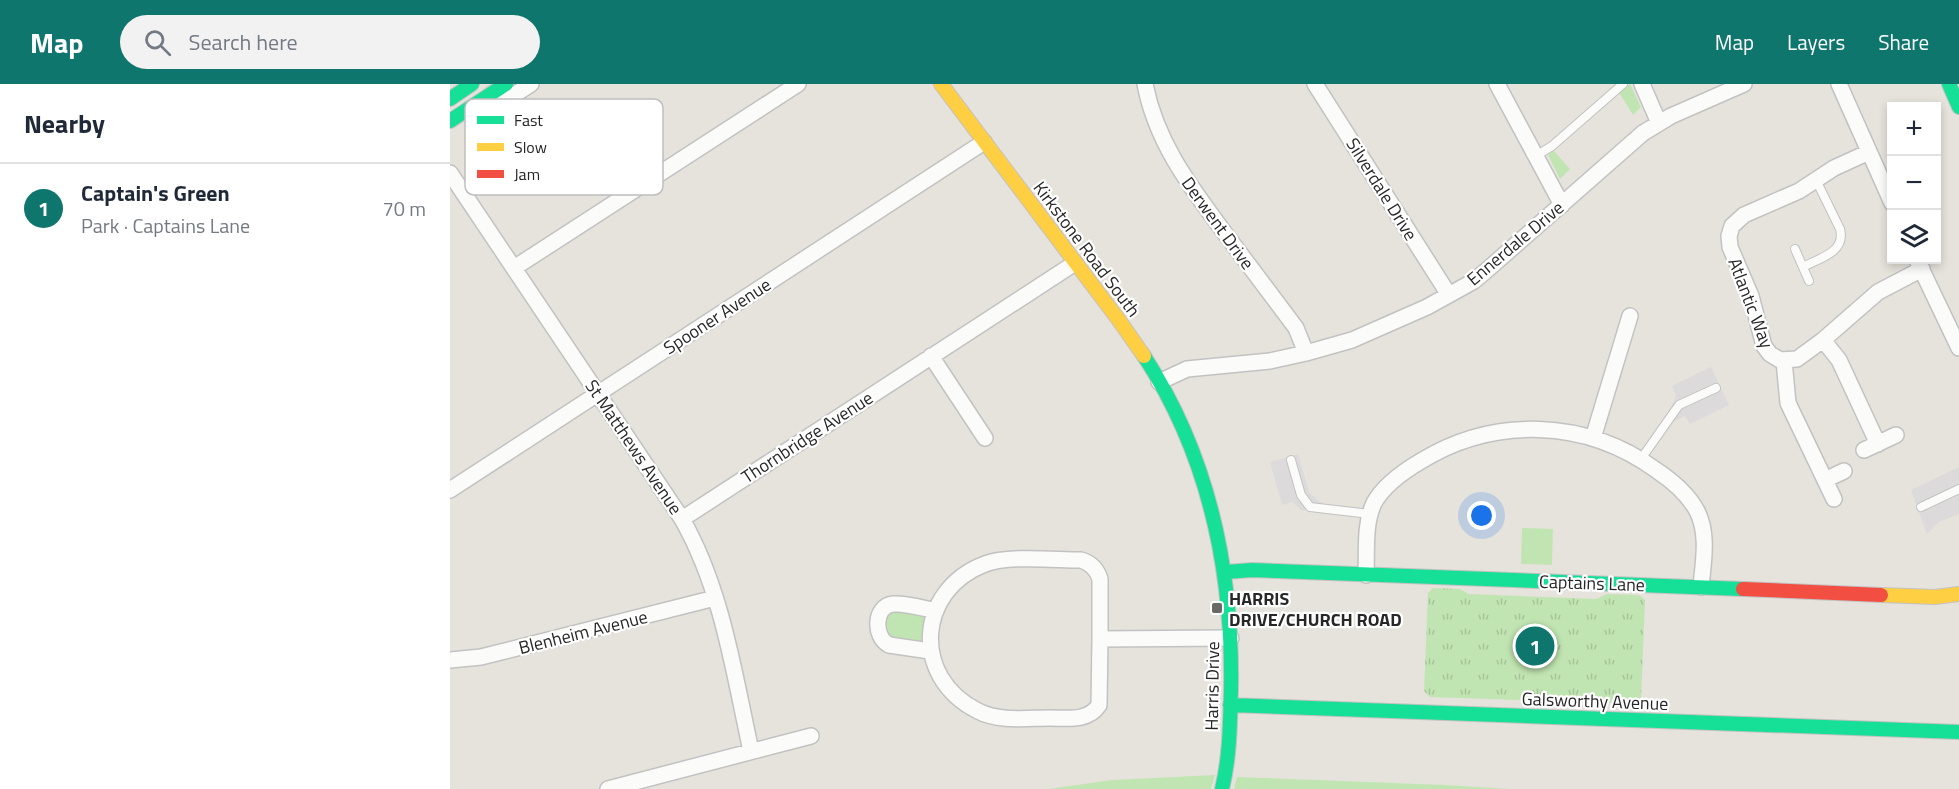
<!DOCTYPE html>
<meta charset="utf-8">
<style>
body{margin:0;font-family:"Titillium Web",sans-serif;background:#f2f2f3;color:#1f2937}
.controls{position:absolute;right:18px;top:18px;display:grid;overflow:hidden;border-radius:0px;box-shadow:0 3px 9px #0003}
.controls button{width:54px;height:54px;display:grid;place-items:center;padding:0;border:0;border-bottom:2px solid #e0e1e3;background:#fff;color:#1f2937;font:30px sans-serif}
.you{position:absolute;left:1032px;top:432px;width:21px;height:21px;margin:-15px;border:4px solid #fff;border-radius:50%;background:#1a73e8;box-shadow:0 0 0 9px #1a73e833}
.badge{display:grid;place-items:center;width:39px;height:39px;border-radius:50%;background:#0f766e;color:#fff;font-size:20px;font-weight:700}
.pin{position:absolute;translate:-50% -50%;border:3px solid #fff;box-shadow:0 2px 6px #0006}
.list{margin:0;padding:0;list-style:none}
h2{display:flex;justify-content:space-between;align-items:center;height:78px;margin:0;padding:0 24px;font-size:26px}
h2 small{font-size:20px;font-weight:400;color:#747a83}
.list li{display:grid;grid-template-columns:39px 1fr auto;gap:18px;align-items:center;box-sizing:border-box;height:90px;padding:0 24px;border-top:2px solid #e0e1e3}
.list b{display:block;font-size:22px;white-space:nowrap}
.list p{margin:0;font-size:20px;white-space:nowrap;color:#747a83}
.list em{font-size:20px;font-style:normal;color:#747a83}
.icon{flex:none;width:33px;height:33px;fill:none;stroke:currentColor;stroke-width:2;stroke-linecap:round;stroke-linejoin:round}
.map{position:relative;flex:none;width:1509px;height:705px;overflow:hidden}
header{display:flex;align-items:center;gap:36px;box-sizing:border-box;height:84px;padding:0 30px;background:#0f766e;color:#fff}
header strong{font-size:28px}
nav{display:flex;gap:33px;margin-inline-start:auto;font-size:21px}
.search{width:420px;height:54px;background:#f2f2f3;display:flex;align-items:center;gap:15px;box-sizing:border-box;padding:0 21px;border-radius:33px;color:#747a83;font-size:22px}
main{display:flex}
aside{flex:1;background:#fff}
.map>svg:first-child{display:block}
.industrial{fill:#dcdadb}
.grass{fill:#c1e5b2}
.park{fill:url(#park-tufts)}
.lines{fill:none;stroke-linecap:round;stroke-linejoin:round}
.lane-casing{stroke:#c3c2c2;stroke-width:10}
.street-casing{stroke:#c3c2c2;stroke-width:18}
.fast-casing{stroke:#c3c2c2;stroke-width:16}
.slow-casing{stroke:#c3c2c2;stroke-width:16}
.jam-casing{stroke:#c3c2c2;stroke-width:16}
.lane{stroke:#fbfbfa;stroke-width:8}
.street{stroke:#fbfbfa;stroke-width:15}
.fast{stroke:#16e098;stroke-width:14}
.slow{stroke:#ffcf43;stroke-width:14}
.jam{stroke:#f24e42;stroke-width:14}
.poi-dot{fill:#6a6966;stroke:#fff;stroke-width:2}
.labels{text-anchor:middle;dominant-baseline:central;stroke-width:4.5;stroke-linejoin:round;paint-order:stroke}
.street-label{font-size:18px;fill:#272727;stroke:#fff}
.poi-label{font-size:18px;font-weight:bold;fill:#272727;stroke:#fff;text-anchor:start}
.key{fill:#fff;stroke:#bebebe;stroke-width:1.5}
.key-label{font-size:16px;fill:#272727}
</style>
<header>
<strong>Map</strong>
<div class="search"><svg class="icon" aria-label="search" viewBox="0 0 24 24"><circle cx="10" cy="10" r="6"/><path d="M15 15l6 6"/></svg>Search here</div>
<nav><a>Map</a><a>Layers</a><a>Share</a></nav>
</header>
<main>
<aside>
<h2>Nearby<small></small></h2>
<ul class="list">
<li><span class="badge">1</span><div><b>Captain's Green</b><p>Park · Captains Lane</p></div><em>70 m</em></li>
</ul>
</aside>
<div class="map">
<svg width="1509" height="705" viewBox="0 0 1509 705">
<defs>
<pattern id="park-tufts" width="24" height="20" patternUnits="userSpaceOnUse" patternTransform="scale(1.5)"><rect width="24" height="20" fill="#c1e5b2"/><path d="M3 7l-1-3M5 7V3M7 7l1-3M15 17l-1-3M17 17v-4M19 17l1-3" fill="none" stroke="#a6c499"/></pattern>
</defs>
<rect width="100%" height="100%" fill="#e6e3dc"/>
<!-- industrial -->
<path class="industrial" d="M1261 283 1279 321 1240 340 1235 332 1222 338 1201 368 1196 364 1219 330 1226 311 1222 302Z
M848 370 859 408 866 415 877 422 909 431 851 426 842 418 832 421 820 378Z
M1509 383V430L1489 438 1477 450 1461 406Z"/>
<!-- grass -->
<path class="grass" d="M1180 0 1191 23 1183 31 1168 7Z
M1103 66 1120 85 1110 95 1098 71Z
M1072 444 1103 445 1102 481 1071 480Z
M445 526 473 531 477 538 472 558 469 560 436 553C435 541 432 532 445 526Z
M765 691 761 705H598L662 696Z
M787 693 995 701 1060 705H784Z"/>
<!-- park -->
<path class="park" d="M983 504 1010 505 1019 510 1146 515 1157 510 1189 511 1195 516 1191 615 1186 620 980 613 974 607 978 509Z"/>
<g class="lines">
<defs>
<path id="lane" d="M1086 72 1102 62 1173 0
M1345 165 1359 197
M1353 183C1370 174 1396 168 1390 145L1366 96
M1191 375 1229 321 1266 304
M841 376 851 411 860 423 920 430
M1471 423 1509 405"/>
<path id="street" d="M695 0C706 58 740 102 774 148 798 180 822 212 846 244L856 269
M865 0 999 211
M1047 0 1112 121
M1192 0 1209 39
M1389 0 1442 119
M42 10 64 11 81 0
M1419 68 1384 84 1349 107 1294 131 1282 142 1279 152 1280 163 1301 212 1314 262 1320 270 1330 276 1347 275 1373 256 1428 208 1472 185
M0 89 232 435C272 505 284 589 301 667
M1467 176 1509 264
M64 184 348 0
M1373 256 1389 276 1428 360
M481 272 535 354
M1334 277 1338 319 1384 415
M709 298 737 285 820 277 856 269 902 256 977 223 1024 197 1037 186 1193 49 1221 32 1294 0
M1143 354 1180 232
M1414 366 1446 351
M1375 396 1394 387
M0 406 534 58
M232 435 625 179
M916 491C917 468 914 440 924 419 934 401 954 387 971 377 1044 332 1136 335 1206 386 1221 396 1238 410 1247 427 1259 450 1253 479 1251 503
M650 555 649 621C638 638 617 634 600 634 577 634 549 638 528 627 461 594 466 506 535 480 559 471 605 476 631 476 641 479 647 485 650 495V555L781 554
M480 567 439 561C423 553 424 522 443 520 456 519 472 524 486 527
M0 576 31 573 265 514
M158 705 361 652"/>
<path id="fast" d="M1499 0 1509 23
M0 15 22 0
M0 37 56 0
M694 272C759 372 783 488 781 606 780 639 780 672 772 705
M776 488 802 486 1293 505
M780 621 1509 648"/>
<path id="slow" d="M491 0 668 235 694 272
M1431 511 1485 513 1509 510"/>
<path id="jam" d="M1293 505 1431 511"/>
</defs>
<!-- lane casing -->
<use href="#lane" class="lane-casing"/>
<!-- street casing -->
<use href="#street" class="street-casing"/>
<!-- fast casing -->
<use href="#fast" class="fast-casing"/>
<!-- slow casing -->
<use href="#slow" class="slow-casing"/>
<!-- jam casing -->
<use href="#jam" class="jam-casing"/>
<!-- lane -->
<use href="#lane" class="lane"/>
<!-- street -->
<use href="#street" class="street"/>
<!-- fast -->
<use href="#fast" class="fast"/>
<!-- slow -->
<use href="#slow" class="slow"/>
<!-- jam -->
<use href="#jam" class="jam"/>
</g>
<!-- markers -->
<rect class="poi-dot" x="761" y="518" width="12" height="12" rx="3"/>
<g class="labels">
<!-- street labels -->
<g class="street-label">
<text transform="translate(932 105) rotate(58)">Silverdale Drive</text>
<text transform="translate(768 139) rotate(54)">Derwent Drive</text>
<text transform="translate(1065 159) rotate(-40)">Ennerdale Drive</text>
<text transform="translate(637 165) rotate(53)">Kirkstone Road South</text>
<text transform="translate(1301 219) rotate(69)">Atlantic Way</text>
<text transform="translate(267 232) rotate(-33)">Spooner Avenue</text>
<text transform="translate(357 353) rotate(-33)">Thornbridge Avenue</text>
<text transform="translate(184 363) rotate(56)">St Matthews Avenue</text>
<text transform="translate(1142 499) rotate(2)">Captains Lane</text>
<text transform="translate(133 548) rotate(-14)">Blenheim Avenue</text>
<text transform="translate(762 602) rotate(-89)">Harris Drive</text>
<text transform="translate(1145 617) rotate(2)">Galsworthy Avenue</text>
</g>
<!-- poi labels -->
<g class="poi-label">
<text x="779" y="514">HARRIS<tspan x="779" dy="21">DRIVE/CHURCH ROAD</tspan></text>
</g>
</g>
<!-- legend -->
<rect x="15" y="15" width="198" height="96" rx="9" class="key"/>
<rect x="27" y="32" width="27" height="8" fill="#16e098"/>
<rect x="27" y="59" width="27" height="8" fill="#ffcf43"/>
<rect x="27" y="86" width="27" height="8" fill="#f24e42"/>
<g class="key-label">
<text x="64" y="42">Fast</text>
<text x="64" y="69">Slow</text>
<text x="64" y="96">Jam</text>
</g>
</svg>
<div class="controls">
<button>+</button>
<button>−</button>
<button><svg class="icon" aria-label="layers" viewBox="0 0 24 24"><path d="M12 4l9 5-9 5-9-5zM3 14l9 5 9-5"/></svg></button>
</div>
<div class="you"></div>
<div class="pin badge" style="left:1085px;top:562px">1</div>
</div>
</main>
